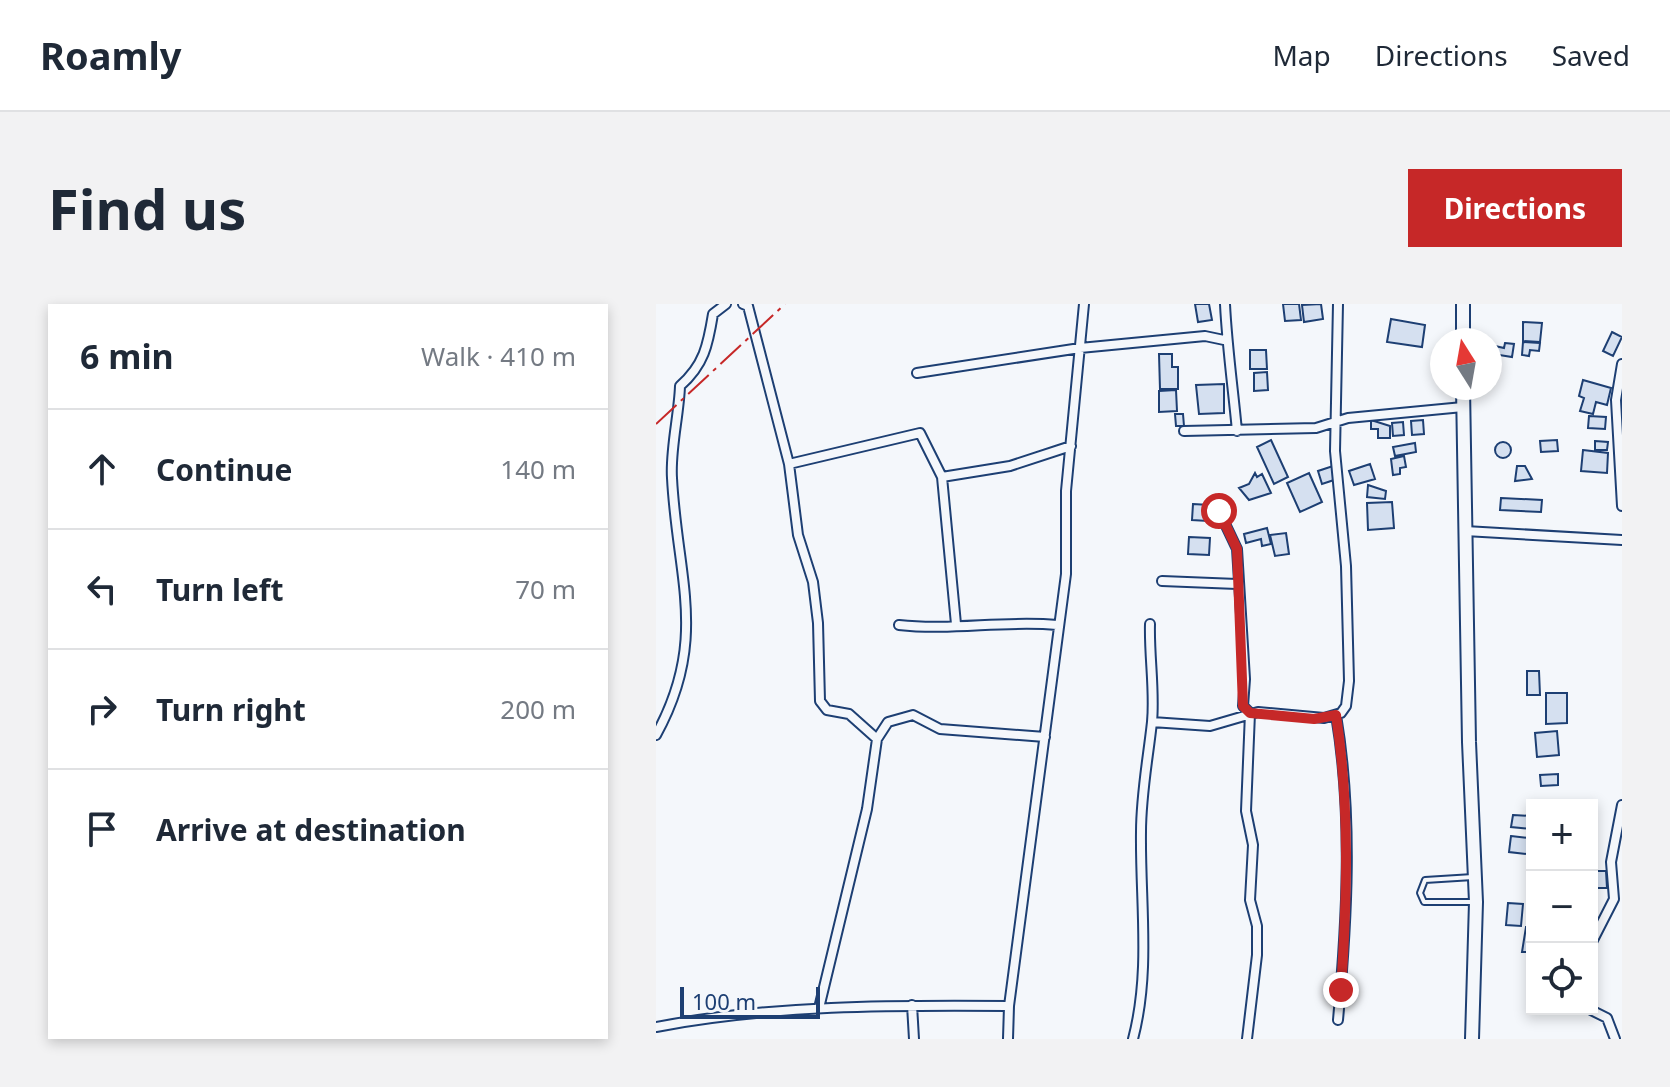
<!DOCTYPE html>
<meta charset="utf-8">
<style>
body{margin:0;font-family:"Noto Sans",sans-serif;background:#f2f2f3;color:#1f2937}
.controls{position:absolute;right:24px;bottom:24px;display:grid;overflow:hidden;border-radius:0px;box-shadow:0 4px 12px #0003}
.controls button{width:72px;height:72px;display:grid;place-items:center;padding:0;border:0;border-bottom:2px solid #e0e1e3;background:#fff;color:#1f2937;font:40px sans-serif}
.compass{position:absolute;left:774px;top:24px;width:72px;height:72px;border-radius:50%;background:#fff;box-shadow:0 4px 12px #0003;rotate:349deg}
.scale{position:absolute;left:24px;bottom:20px;width:140px;box-sizing:border-box;padding-left:8px;border:4px solid #1d3f73;border-top:0;font-size:22px;line-height:28px;white-space:nowrap;color:#1d3f73;-webkit-text-stroke:6px #f4f7fb;paint-order:stroke}
.stop{position:absolute;width:24px;height:24px;margin:-18px;border:6px solid #c62828;border-radius:50%;background:#fff}
.stop.end{background:#c62828;border-color:#fff;box-shadow:0 2px 8px #0008}
.list{margin:0;padding:0;list-style:none}
h2{display:flex;justify-content:space-between;align-items:center;height:104px;margin:0;padding:0 32px;font-size:34px}
h2 small{font-size:26px;font-weight:400;color:#747a83}
.list li{display:grid;grid-template-columns:52px 1fr auto;gap:24px;align-items:center;box-sizing:border-box;height:120px;padding:0 32px;border-top:2px solid #e0e1e3}
.list b{display:block;font-size:30px;white-space:nowrap}
.list em{font-size:26px;font-style:normal;color:#747a83}
.icon{flex:none;width:44px;height:44px;fill:none;stroke:currentColor;stroke-width:2;stroke-linecap:round;stroke-linejoin:round}
.map{position:relative;flex:none;width:966px;height:735px;overflow:hidden;border-radius:0px}
header{display:flex;align-items:center;gap:48px;box-sizing:border-box;height:112px;padding:0 40px;background:#fff;border-bottom:2px solid #e0e1e3}
header strong{font-size:38px}
nav{display:flex;gap:44px;margin-inline-start:auto;font-size:28px}
.intro{display:flex;align-items:center;justify-content:space-between;box-sizing:border-box;height:192px;padding:0 48px}
h1{margin:0;font-size:56px}
.button{padding:20px 36px;border-radius:0px;background:#c62828;color:#fff;font-size:28px;font-weight:700}
main{display:flex;gap:48px;padding:0 48px}
aside{flex:1;background:#fff;border-radius:0px;box-shadow:0 4px 12px #0003}
.map>svg:first-child{display:block}
.building{fill:#d5e0f0;stroke:#1d3f73;stroke-width:2}
.lines{fill:none;stroke-linecap:round;stroke-linejoin:round}
.lane-casing{stroke:#1d3f73;stroke-width:8}
.street-casing{stroke:#1d3f73;stroke-width:12}
.secondary-casing{stroke:#1d3f73;stroke-width:16}
.lane{stroke:#f4f7fb;stroke-width:4}
.street{stroke:#f4f7fb;stroke-width:8}
.secondary{stroke:#f4f7fb;stroke-width:12}
.power{stroke:#c62828;stroke-width:2;stroke-dasharray:28 6 4 6;stroke-linecap:butt}
.route{stroke:#c62828;stroke-width:10}
</style>
<header>
<strong>Roamly</strong>
<nav><a>Map</a><a>Directions</a><a>Saved</a></nav>
</header>
<div class="intro"><h1>Find us</h1><a class="button">Directions</a></div>
<main>
<aside>
<h2>6 min<small>Walk · 410 m</small></h2>
<ul class="list">
<li><svg class="icon" aria-label="ahead" viewBox="0 0 24 24"><path d="M12 20V5M6 11l6-6 6 6"/></svg><div><b>Continue</b></div><em>140 m</em></li>
<li><svg class="icon" aria-label="left" viewBox="0 0 24 24"><path d="M17 20v-9H6M10 6l-5 5 5 5"/></svg><div><b>Turn left</b></div><em>70 m</em></li>
<li><svg class="icon" aria-label="right" viewBox="0 0 24 24"><path d="M7 20v-9h11M14 6l5 5-5 5"/></svg><div><b>Turn right</b></div><em>200 m</em></li>
<li><svg class="icon" aria-label="arrive" viewBox="0 0 24 24"><path d="M6 21V4h12l-3 4 3 4H6"/></svg><div><b>Arrive at destination</b></div></li>
</ul>
</aside>
<div class="map">
<svg width="966" height="735" viewBox="0 0 966 735">
<rect width="100%" height="100%" fill="#f4f7fb"/>
<!-- building -->
<path class="building" d="M539 0H553L556 16 542 18Z
M627 0H643L645 16 629 17Z
M665 0 667 15 648 18 646 1Z
M735 15 769 21 766 43 731 38Z
M867 18 886 19 884 38 867 37Z
M956 28 966 33 957 52 947 47Z
M867 38 884 39 883 47 874 46 873 52 866 51Z
M849 39 858 40 856 53 837 50 839 42 848 44Z
M594 46H610L611 65H594Z
M503 50H516V63H522V85H504Z
M611 68 612 86 598 87V69Z
M927 76 955 84 951 101 940 98 937 110 924 107 928 94 923 92Z
M568 80V109L543 110 540 81Z
M520 86 521 107 503 108V87Z
M519 110H527L528 122H520Z
M933 112 950 113 949 125 932 124Z
M715 116 734 122V134H722V125H715Z
M767 116 768 130 756 131 755 117Z
M747 118 748 131 737 132 736 119Z
M615 136 632 173 618 180 601 143Z
M901 136 902 147 885 148 884 137Z
M939 137 952 138 951 146H939Z
M839 146a8 8 0 1 1 16 0a8 8 0 1 1-16 0Z
M759 139 760 148 739 152 737 143Z
M927 146 952 149 951 169 925 167Z
M748 152 750 163 744 164V170L737 171 735 155Z
M714 160 719 175 698 181 693 167Z
M677 162 681 175 666 180 662 167Z
M861 162H869L876 175 859 177Z
M599 169 601 173 606 170 615 189 593 196 583 184 593 180Z
M653 169 666 198 644 208 631 179Z
M712 181 730 187 729 195 711 193Z
M845 194 886 196 885 208 844 206Z
M736 198 738 224 712 226 711 199Z
M537 200 553 201 552 217 536 216Z
M611 224 615 240 606 242 605 235 590 239 588 230Z
M630 229 633 250 619 252 614 231Z
M533 233 554 234 553 251 532 250Z
M871 367H883L884 391H871Z
M890 389H911V419L890 420Z
M901 427 903 451 881 453 879 429Z
M902 470V481L885 482 884 471Z
M857 511 875 512 874 525 855 523Z
M855 532 873 534 871 550 853 548Z
M936 567H950L951 584H936Z
M852 599 867 600 865 622 850 621Z
M870 623H876V648H866Z"/>
<g class="lines">
<defs>
<path id="lane" d="M817 573 769 576 764 589 768 598H819"/>
<path id="street" d="M87 0 92 2 133 160 142 231 157 278 162 319 164 397 171 406 193 410 221 435
M569 0C571 42 577 84 581 127
M966 60 960 96 966 202
M261 69 424 44 549 32 568 36
M528 127 660 124 692 114 807 103
M133 160 264 129 286 173 300 320
M286 173 354 162 415 142
M563 207 581 245 589 375 587 402 594 409 590 507 597 541 594 596 601 622V651L591 735
M809 227 966 236
M506 277 581 280
M243 321C296 327 347 316 401 321
M680 411C697 512 691 615 682 716
M496 418 554 422 602 408 668 414 685 409 690 402 693 377 690 262 679 147 682 0
M0 431C53 335 21 274 16 174 14 146 23 111 24 82 48 61 52 41 57 10L70 0
M936 638 958 595 955 558 966 501
M256 701 258 735
M163 704 211 505 221 435 232 418 257 411 284 425 389 433
M933 705 951 714 959 735
M0 723C116 701 234 701 353 702
M352 735 353 702 410 270V187L428 0
M477 735C495 667 484 597 485 528 485 490 492 455 496 418 499 386 493 352 494 320"/>
<path id="secondary" d="M807 36V0
M807 84 813 438 820 598 816 735"/>
</defs>
<!-- lane casing -->
<use href="#lane" class="lane-casing"/>
<!-- street casing -->
<use href="#street" class="street-casing"/>
<!-- secondary casing -->
<use href="#secondary" class="secondary-casing"/>
<!-- lane -->
<use href="#lane" class="lane"/>
<!-- street -->
<use href="#street" class="street"/>
<!-- secondary -->
<use href="#secondary" class="secondary"/>
<!-- power -->
<path class="power" d="M0 120 129 0"/>
</g>
<g class="lines">
<!-- route -->
<path class="route" d="M563 207 581 245 587 402 594 409 658 415 680 411C694 503 691 595 685 686"/>
</g>
</svg>
<div class="controls">
<button>+</button>
<button>−</button>
<button><svg class="icon" aria-label="locate" viewBox="0 0 24 24"><circle cx="12" cy="12" r="6"/><path d="M12 2v4M12 18v4M2 12h4M18 12h4"/></svg></button>
</div>
<svg class="compass" viewBox="-18 -18 36 36"><path d="M0-13l5 13h-10z" fill="#e53935"/><path d="M0 13l5-13h-10z" fill="#747a83"/></svg>
<div class="scale">100 m</div>
<div class="stop" style="left:563px;top:207px"></div>
<div class="stop end" style="left:685px;top:686px"></div>
</div>
</main>
